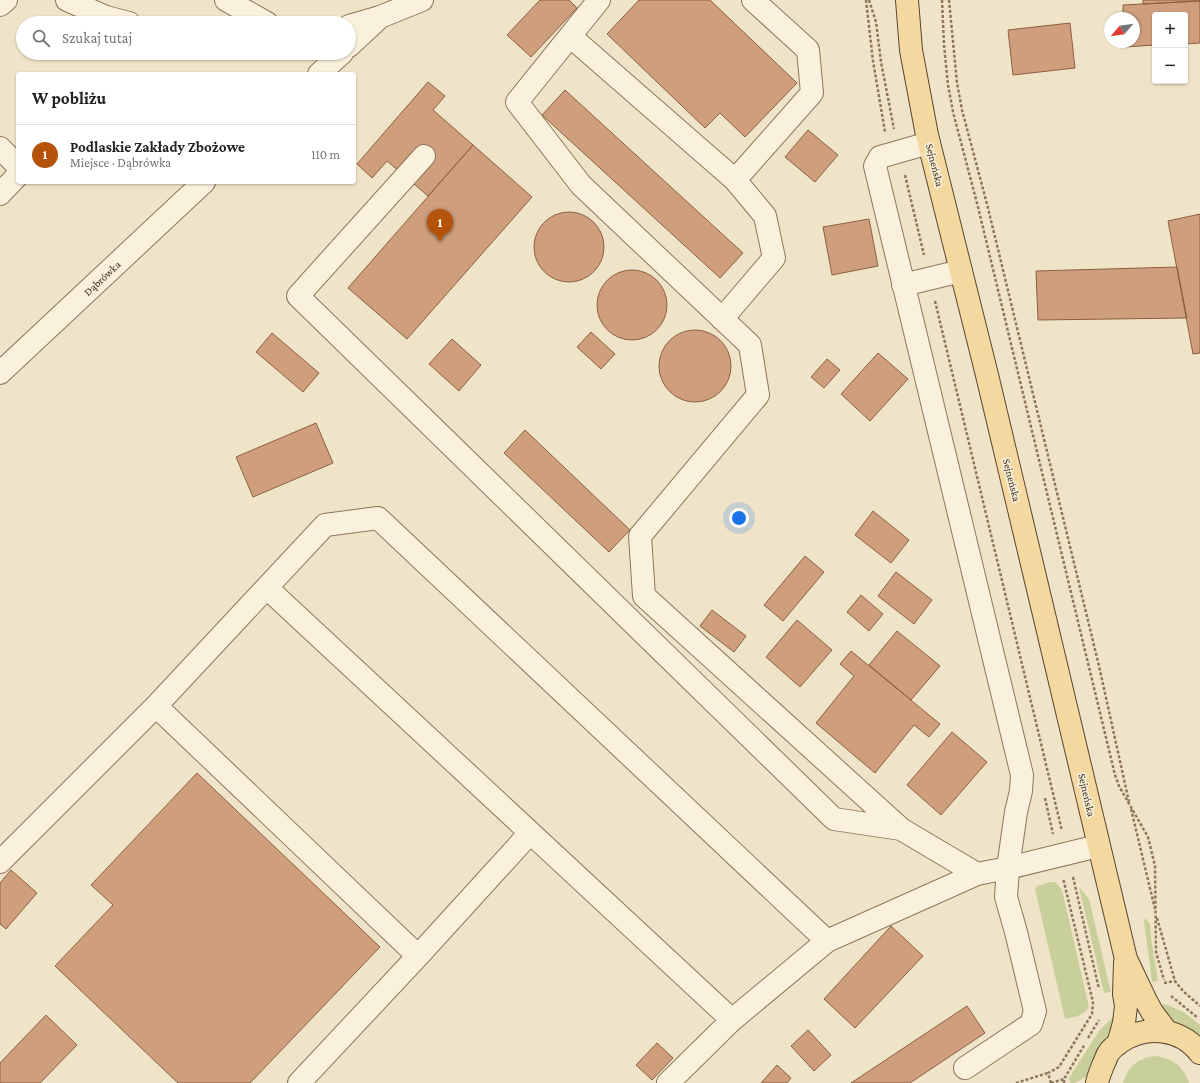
<!DOCTYPE html>
<html lang="pl">
<meta charset="utf-8">
<style>
body{margin:0;font-family:"Crimson Pro",serif;background:#f6f6f6;color:#202124}
.controls{position:absolute;right:12px;top:12px;display:grid;overflow:hidden;border-radius:4px;box-shadow:0 1px 3px #0004}
.controls button{width:36px;height:36px;display:grid;place-items:center;padding:0;border:0;border-bottom:1px solid #e0e0e0;background:#fff;color:#202124;font:20px sans-serif}
.compass{position:absolute;left:1104px;top:12px;width:36px;height:36px;border-radius:50%;background:#fff;box-shadow:0 1px 3px #0004;rotate:241deg}
.you{position:absolute;left:739px;top:518px;width:14px;height:14px;margin:-10px;border:3px solid #fff;border-radius:50%;background:#1a73e8;box-shadow:0 0 0 6px #1a73e833}
.badge{display:grid;place-items:center;width:26px;height:26px;border-radius:50%;background:#b45309;color:#fff;font-size:13px;font-weight:700}
.pin{position:absolute;translate:-50% -33px;filter:drop-shadow(0 1px 2px #0008)}
.pin::after{content:'';position:absolute;top:21px;width:14px;height:12px;background:inherit;clip-path:polygon(0 0,100% 0,50% 100%)}
.list{margin:0;padding:0;list-style:none}
h2{display:flex;justify-content:space-between;align-items:center;height:52px;margin:0;padding:0 16px;font-size:17px}
h2 small{font-size:13px;font-weight:400;color:#757577}
.list li{display:grid;grid-template-columns:26px 1fr auto;gap:12px;align-items:center;box-sizing:border-box;height:60px;padding:0 16px;border-top:1px solid #e0e0e0}
.list b{display:block;font-size:15px;white-space:nowrap}
.list p{margin:0;font-size:13px;white-space:nowrap;color:#757577}
.list em{font-size:13px;font-style:normal;color:#757577}
.icon{flex:none;width:22px;height:22px;fill:none;stroke:currentColor;stroke-width:2;stroke-linecap:round;stroke-linejoin:round}
.map{position:relative;flex:none;width:1200px;height:1083px;overflow:hidden}
.search{position:absolute;background:#fff;box-shadow:0 1px 3px #0004;left:16px;top:16px;width:340px;height:44px;display:flex;align-items:center;gap:10px;box-sizing:border-box;padding:0 14px;border-radius:22px;color:#757577;font-size:15px}
.panel{position:absolute;background:#fff;box-shadow:0 1px 3px #0004;left:16px;top:72px;width:340px;height:112px;border-radius:4px}
.map>svg:first-child{display:block}
.green{fill:#c9cf9b}
.building{fill:#cf9f7d;stroke:#8d5f41}
.lines{fill:none;stroke-linecap:round;stroke-linejoin:round}
.minor-casing{stroke:#8d765c;stroke-width:24}
.major-casing{stroke:#5b4430;stroke-width:24}
.path{stroke:#8d765c;stroke-width:2.5;stroke-dasharray:3 2;stroke-linecap:butt}
.minor{stroke:#faf1dc;stroke-width:22}
.major{stroke:#f3d9a0;stroke-width:22}
.labels{text-anchor:middle;dominant-baseline:central;stroke-width:3.5;stroke-linejoin:round;paint-order:stroke}
.street-label{font-size:11px;fill:#3d2e20;stroke:#f7eed8}
</style>
<div class="map">
<svg width="1200" height="1083" viewBox="0 0 1200 1083">
<rect width="100%" height="100%" fill="#f0e4c8"/>
<!-- green -->
<path class="green" d="M1050 882H1055L1058 885 1062 890 1089 1007C1084 1016 1074 1017 1065 1019L1035 889 1037 886Z
M1079 887 1089 899 1111 992 1104 993Z
M1145 918 1150 924 1151 938 1158 981 1152 982 1144 921Z
M1166 1004 1185 1013 1200 1025V1040C1182 1032 1172 1021 1161 1005Z
M1113 1017 1115 1018 1111 1040 1087 1076 1075 1083H1070L1069 1078 1099 1031Z
M1155 1056C1174 1059 1182 1065 1189 1083H1123C1129 1065 1137 1059 1155 1056Z"/>
<!-- building -->
<path class="building" d="M540 0H569L577 8 531 57 507 35Z
M639 0H710L797 83 745 137 720 113 705 128 607 34Z
M1143 0H1200V1L1143 4Z
M1200 1V43L1185 44V15H1155V45L1125 47V42H1134V18H1123V5Z
M1070 23 1075 68 1013 75 1008 30Z
M428 82 445 96 433 110 473 145 428 196 387 161 372 178 357 164Z
M565 90 743 253 720 278 542 115Z
M808 130 838 155 815 182 785 157Z
M473 145 532 197 407 339 348 288Z
M534 247a35 35 0 1 1 70 0a35 35 0 1 1-70 0Z
M1200 214V353L1193 354 1168 221Z
M869 219 878 266 832 275 823 227Z
M1177 267 1187 318 1038 320 1036 271Z
M597 305a35 35 0 1 1 70 0a35 35 0 1 1-70 0Z
M659 366a36 36 0 1 1 72 0a36 36 0 1 1-72 0Z
M591 332 615 354 601 369 577 347Z
M272 333 319 373 303 392 256 352Z
M452 339 481 365 459 391 429 364Z
M878 353 908 379 870 421 841 394Z
M827 359 840 370 824 388 811 377Z
M316 423 333 463 253 497 236 457Z
M525 430 630 530 609 552 504 453Z
M873 511 909 540 891 563 855 535Z
M805 556 824 572 783 621 764 605Z
M896 572 932 600 914 624 878 596Z
M861 595 883 614 869 631 847 612Z
M712 610 746 636 734 652 700 626Z
M797 620 832 650 800 687 766 657Z
M897 631 940 666 911 700 869 665Z
M851 651 940 724 929 737 914 725 875 773 816 723 854 676 840 664Z
M952 732 987 762 941 815 907 785Z
M197 773 380 947 250 1083H178L55 966 113 905 91 885Z
M11 870 37 893 6 929 0 924V883Z
M891 926 923 956 855 1028 824 999Z
M967 1006 985 1033 910 1083H851Z
M46 1015 77 1045 40 1083H0V1063Z
M808 1030 831 1055 814 1071 791 1046Z
M657 1043 673 1058 652 1080 636 1065Z
M777 1065 791 1078 787 1083H761Z"/>
<g class="lines">
<defs>
<path id="minor" d="M67 0 106 17 129 23
M226 0 267 23
M599 0 517 102 581 185 750 345 758 395 640 536 644 596 901 829 977 874
M0 5 6 0
M349 26 380 17 422 0
M570 36 735 180 765 216 774 258 722 319
M349 46 378 19
M319 74 342 53
M929 143 880 157 875 166 1022 775 1021 791 1016 812 1008 868 1006 897 1016 932 1035 1011 1031 1024 965 1068
M0 148 18 166
M424 156 298 296 834 819 901 829
M735 180 812 93 808 50 753 0
M0 194 18 175
M903 285 961 271
M0 373 204 182
M267 588 732 1020
M156 706 418 956
M0 862 156 706 325 525 378 518 827 941
M299 1083 418 956 530 833
M668 1083 732 1020 827 941 977 874 1008 868 1098 846"/>
<path id="major" d="M907 0 911 50 927 135 987 375 1126 959 1146 1001 1152 1012 1167 1032
M1118 1044 1124 1023 1126 1006 1124 994 1125 962
M1097 1083C1098 1077 1101 1071 1103 1065 1105 1062 1106 1057 1108 1054 1111 1049 1117 1044 1122 1041 1147 1025 1181 1028 1200 1053"/>
</defs>
<!-- minor casing -->
<use href="#minor" class="minor-casing"/>
<!-- major casing -->
<use href="#major" class="major-casing"/>
<!-- path -->
<path class="path" d="M866 0 873 61 885 132
M869 0 876 22 881 62 894 129
M942 0 944 45 948 85 953 112 978 207 1115 775 1119 786 1148 837 1155 866 1156 952 1164 980
M949 0 957 83 962 110 987 204 1099 666 1129 802
M309 23 328 20
M905 175 924 255
M935 301 1062 831
M1045 798 1053 834
M1131 809 1155 909
M1073 877 1099 989
M1157 918 1175 981 1183 991 1200 1006
M1164 983 1175 981
M1171 996 1198 1018
M1088 1038 1099 1020
M1016 1083 1048 1073
M1051 1083 1048 1073 1059 1067 1092 1014 1093 1002 1063 878
M1051 1083 1064 1079
M1064 1083V1079L1085 1044"/>
<!-- minor -->
<use href="#minor" class="minor"/>
<!-- major -->
<use href="#major" class="major"/>
</g>
<g class="labels">
<!-- street labels -->
<g class="street-label">
<text transform="translate(935 165) rotate(76)">Sejneńska</text>
<text transform="translate(102 278) rotate(-43)">Dąbrówka</text>
<text transform="translate(1012 480) rotate(76)">Sejneńska</text>
<text transform="translate(1087 795) rotate(77)">Sejneńska</text>
</g>
</g>
</svg>
<div class="controls">
<button>+</button>
<button>−</button>
</div>
<svg class="compass" viewBox="-18 -18 36 36"><path d="M0-13l5 13h-10z" fill="#e53935"/><path d="M0 13l5-13h-10z" fill="#757577"/></svg>
<div class="you"></div>
<div class="pin badge" style="left:440px;top:242px">1</div>
<div class="search"><svg class="icon" aria-label="search" viewBox="0 0 24 24"><circle cx="10" cy="10" r="6"/><path d="M15 15l6 6"/></svg>Szukaj tutaj</div>
<section class="panel">
<h2>W pobliżu<small></small></h2>
<ul class="list">
<li><span class="badge">1</span><div><b>Podlaskie Zakłady Zbożowe</b><p>Miejsce · Dąbrówka</p></div><em>110 m</em></li>
</ul>
</section>
</div>
